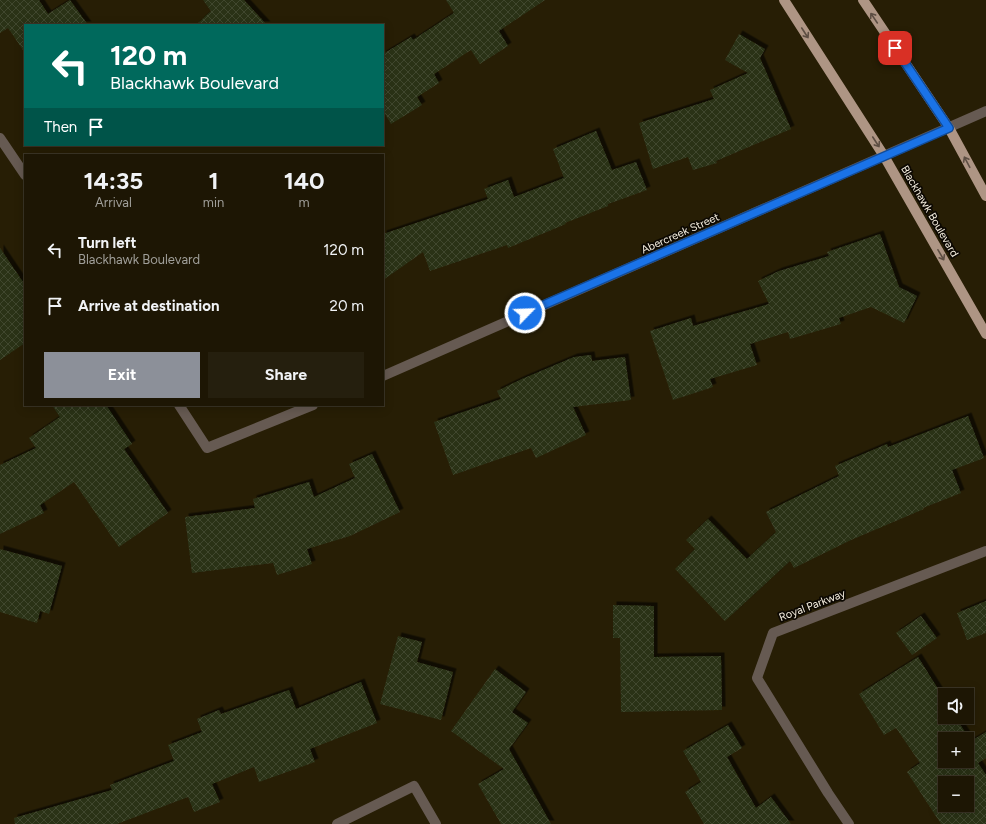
<!DOCTYPE html>
<meta charset="utf-8">
<style>
:root{--surface:#1d1604;--page:#251f0e;--text:#f1f3f6;--muted:#a09f9a;--line:#3b3526;--accent:#8c9099}
body{margin:0;font-family:Figtree,sans-serif;background:var(--page);color:var(--text);height:100vh;display:flex;flex-direction:column;font-size:15px;white-space:nowrap}
*{box-sizing:border-box;margin:0}
p{font-size:13px;color:var(--muted)}
.icon{flex:none;width:22px;height:22px;fill:none;stroke:currentColor;stroke-width:2;stroke-linecap:round;stroke-linejoin:round}
.map{position:relative;flex:1;overflow:hidden}
.panel{position:absolute;left:24px;top:154px;width:360px;height:252px;display:flex;flex-direction:column;background:var(--surface);border-radius:0px;box-shadow:0 2px 10px #0003,0 0 0 1px var(--line)}
.panel>*{flex:none}
.banner{position:absolute;left:24px;top:24px;width:360px;height:122px;border-radius:0px;box-shadow:0 2px 10px #0003,0 0 0 1px var(--line);background:#00695c;color:#fff;overflow:hidden}
.buttons{position:absolute;left:938px;top:688px;display:grid;gap:8px}
.buttons a{display:grid;place-items:center;width:36px;height:36px;border-radius:0px;background:var(--surface);box-shadow:0 2px 10px #0003,0 0 0 1px var(--line);font-size:20px}
.pin{position:absolute;display:grid;place-items:center;width:34px;height:34px;color:#fff;margin:-17px;border-radius:8px;box-shadow:0 2px 6px #0006}
.me{position:absolute;width:44px;margin:-22px;rotate:66deg;stroke-linejoin:round;filter:drop-shadow(0 0 3px #0008)}
.turn{display:flex;align-items:center;gap:14px;height:84px;padding:0 20px;font-size:18px}
.turn .icon{width:52px;height:52px;stroke-width:2.5}
.turn b{display:block;font-size:28px;line-height:34px}
.then{display:flex;align-items:center;height:38px;padding:0 20px;background:#0003;gap:8px;font-size:15px}
.eta{display:flex;justify-content:space-evenly;align-items:center;height:68px;text-align:center}
.eta b{font-size:24px;font-weight:700;line-height:28px}
.cta{display:flex;gap:8px;margin-top:auto;padding:8px 20px}
.cta a{flex:1;height:46px;border-radius:0px;background:var(--accent);color:#fff;font-size:16px;font-weight:700;line-height:46px;text-align:center}
.cta a+a{background:var(--page);color:var(--text)}
ul{padding:0;list-style:none}
li{display:flex;align-items:center;gap:12px;height:56px;padding:0 20px}
li div{flex:1}
li b{display:block;font-size:15px}
li em{font-style:normal}
.map>svg:first-child{display:block}
.building{fill:url(#building-cross-hatch);fill-rule:evenodd;filter:url(#shadow)}
.lines{fill:none;stroke-linecap:round;stroke-linejoin:round}
.minor{stroke:#665a52;stroke-width:10}
.major{stroke:#ae9584;stroke-width:10}
.oneway{stroke:#5d4e43}
.route-casing{stroke:#114b97;stroke-width:10}
.route{stroke:#1a73e8;stroke-width:7}
.labels{text-anchor:middle;stroke-width:3.5;stroke-linejoin:round;paint-order:stroke}
.street-label{font-size:11px;fill:#f6efe0;stroke:#0c0802}
</style>
<div class="map">
<svg width="986" height="824" viewBox="0 0 986 824">
<defs>
<pattern id="building-cross-hatch" width="8" height="8" patternUnits="userSpaceOnUse"><rect width="8" height="8" fill="#2c3318"/><path d="M0 0l8 8M0 8l8-8" fill="none" stroke="#41472e"/></pattern>
<filter id="shadow"><feDropShadow dx="3.5" dy="-3.5" stdDeviation="0" flood-color="#0009"/></filter>
</defs>
<rect width="100%" height="100%" fill="#271e05"/>
<g class="building">
<polygon points="0,0 39,0 48,14 70,0 88,25 25,25 25,53 8,28 0,33"/>
<polygon points="203,0 244,0 267,25 196,25 211,11"/>
<polygon points="446,0 545,0 499,31 508,46 480,64 471,50 434,74 439,83 417,97 422,105 391,124 383,111 383,54 411,37 413,40 454,13"/>
<polygon points="739,34 765,49 760,58 791,129 716,161 717,163 693,170 688,157 653,169 639,123 714,99 710,90 748,73 725,60"/>
<polygon points="596,131 612,170 636,162 647,190 608,204 608,206 565,223 566,224 508,248 507,245 430,271 423,252 383,280 383,234 488,199 484,189 508,180 514,197 564,178 553,149"/>
<polygon points="880,234 899,287 917,296 904,323 871,307 839,318 841,324 790,339 788,332 750,344 757,365 710,379 713,387 673,400 650,331 691,318 693,326 769,304 758,281 779,271 829,256 827,252"/>
<polygon points="0,248 25,285 25,343 0,360"/>
<polygon points="591,355 592,361 625,357 631,400 573,407 586,435 536,458 531,448 453,475 434,422 501,399 497,391 522,379 574,357"/>
<polygon points="52,405 106,405 132,444 124,449 168,513 119,547 74,482 40,505 44,513 0,534 0,465 36,448 29,438 60,417"/>
<polygon points="968,416 984,458 952,470 961,493 923,508 924,509 851,540 794,568 790,561 725,621 675,569 695,549 686,540 708,519 747,559 776,532 766,512 839,476 835,466 887,444 888,447"/>
<polygon points="372,454 400,512 350,536 307,549 312,564 277,575 273,563 192,573 185,517 255,508 253,499 309,482 314,497 355,478 349,464"/>
<polygon points="0,549 62,566 49,614 40,611 37,623 0,612"/>
<polygon points="986,601 986,633 967,640 957,613"/>
<polygon points="613,605 654,606 654,657 721,656 722,710 621,712 620,638 613,638"/>
<polygon points="921,616 937,638 912,655 896,633"/>
<polygon points="398,636 422,642 417,662 453,672 441,720 380,704"/>
<path d="M918,657L945,700V717H955L971,741L986,732V758L978,763L986,775V824H941L907,772L920,763L896,728L884,735L859,694ZM945,739H967V761H945ZM945,783H967V805H945Z"/>
<polygon points="495,669 526,692 512,712 528,723 509,749 551,824 501,824 478,784 504,769 451,731"/>
<polygon points="361,682 377,723 310,749 315,762 259,782 254,767 212,784 220,802 194,812 188,797 117,824 15,824 14,818 112,790 110,785 174,761 168,745 202,732 197,719 219,710 221,714 289,690 296,709"/>
<polygon points="728,725 742,748 727,757 756,808 771,797 791,824 704,824 685,792 701,782 683,751"/>
</g>
<g class="lines">
<g class="minor">
<polyline points="0,138 25,175"/>
<polyline points="383,376 986,111"/>
<polyline points="179,405 207,448 313,405"/>
<polyline points="337,824 414,786 436,824"/>
<polyline points="849,824 828,793 757,678 773,633 986,551"/>
</g>
<g class="major">
<polyline points="784,0 884,156 986,334"/>
<polyline points="863,0 949,128 986,196"/>
</g>
</g>
<defs><path id="oneway-shaft" d="M-6 0H5M1.5-3L5.5 0L1.5 3" fill="none" stroke-width="1.6" stroke-linecap="round" stroke-linejoin="round"/></defs>
<g class="oneway">
<use href="#oneway-shaft" transform="translate(874 18) rotate(-124)"/>
<use href="#oneway-shaft" transform="translate(805 33) rotate(57)"/>
<use href="#oneway-shaft" transform="translate(876 142) rotate(57)"/>
<use href="#oneway-shaft" transform="translate(967 162) rotate(-118)"/>
<use href="#oneway-shaft" transform="translate(941 255) rotate(60)"/>
</g>
<g class="lines">
<g class="route-casing">
<polyline id="route" points="525,313 949,128 895,48"/>
</g>
<use href="#route" class="route"/>
</g>
<g class="labels">
<g class="street-label">
<text transform="translate(930 211) rotate(60)" y="4">Blackhawk Boulevard</text>
<text transform="translate(680 233) rotate(-24)" y="4">Abercreek Street</text>
<text transform="translate(812 605) rotate(-21)" y="4">Royal Parkway</text>
</g>
</g>
</svg>
<div class="buttons">
<a><svg class="icon" aria-label="sound" viewBox="0 0 24 24"><path d="M4 9h4l5-4v14l-5-4H4zM17 9q2 3 0 6"/></svg></a>
<a>+</a>
<a>−</a>
</div>
<div class="pin" style="left:895px;top:48px;background:#d93025"><svg class="icon" aria-label="arrive" viewBox="0 0 24 24"><path d="M6 21V4h12l-3 4 3 4H6"/></svg></div>
<svg class="me" style="left:525px;top:313px" viewBox="-20 -20 40 40"><circle r="17" fill="#1a73e8" stroke="#fff" stroke-width="3"/><path d="M0-11L8 9 0 5-8 9z" fill="#fff"/></svg>
<div class="banner">
<div class="turn"><svg class="icon" aria-label="left" viewBox="0 0 24 24"><path d="M17 20v-9H6M10 6l-5 5 5 5"/></svg><div><b>120 m</b>Blackhawk Boulevard</div></div>
<div class="then">Then<svg class="icon" aria-label="arrive" viewBox="0 0 24 24"><path d="M6 21V4h12l-3 4 3 4H6"/></svg></div>
</div>
<section class="panel">
<div class="eta">
<div><b>14:35</b><p>Arrival</p></div>
<div><b>1</b><p>min</p></div>
<div><b>140</b><p>m</p></div>
</div>
<ul>
<li><svg class="icon" aria-label="left" viewBox="0 0 24 24"><path d="M17 20v-9H6M10 6l-5 5 5 5"/></svg><div><b>Turn left</b><p>Blackhawk Boulevard</p></div><em>120 m</em></li>
<li><svg class="icon" aria-label="arrive" viewBox="0 0 24 24"><path d="M6 21V4h12l-3 4 3 4H6"/></svg><div><b>Arrive at destination</b></div><em>20 m</em></li>
</ul>
<div class="cta"><a>Exit</a><a>Share</a></div>
</section>
</div>
